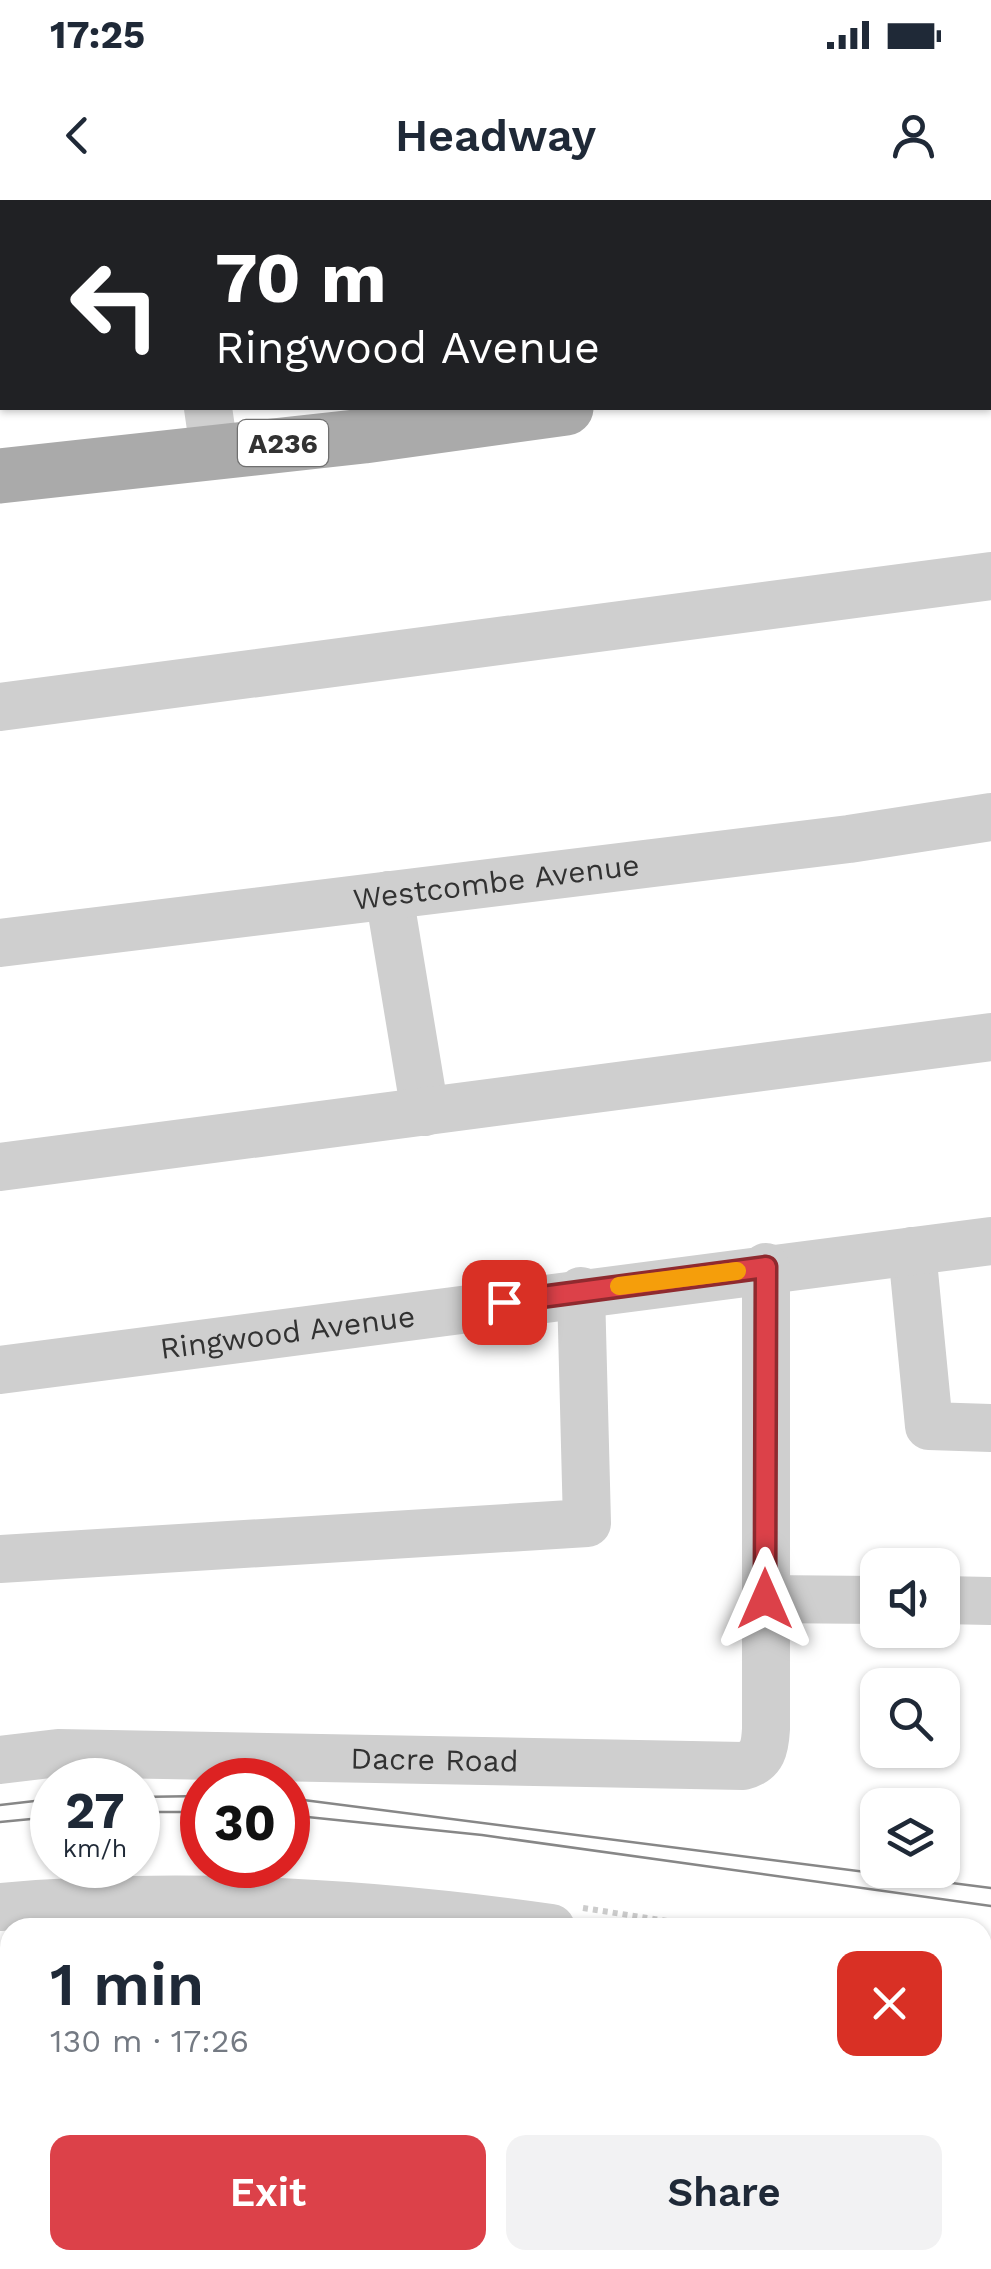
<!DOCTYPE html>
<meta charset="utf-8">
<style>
:root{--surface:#fff;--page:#f2f2f3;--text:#1f2937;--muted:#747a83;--accent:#dc4149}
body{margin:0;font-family:"Work Sans",sans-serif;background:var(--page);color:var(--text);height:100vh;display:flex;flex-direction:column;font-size:38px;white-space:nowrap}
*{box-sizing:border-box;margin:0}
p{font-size:32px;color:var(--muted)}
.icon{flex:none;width:55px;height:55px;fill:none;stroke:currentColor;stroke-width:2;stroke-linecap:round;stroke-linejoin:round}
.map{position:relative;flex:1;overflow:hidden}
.details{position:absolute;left:0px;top:1718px;width:992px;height:352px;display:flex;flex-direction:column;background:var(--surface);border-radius:30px 30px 0 0;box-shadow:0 2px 8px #0004}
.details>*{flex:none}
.top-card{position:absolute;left:0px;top:0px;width:992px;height:210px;box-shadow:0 2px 8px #0004;background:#202124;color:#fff;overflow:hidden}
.fabs{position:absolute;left:860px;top:1348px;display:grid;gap:20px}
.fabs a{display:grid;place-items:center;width:100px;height:100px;border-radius:20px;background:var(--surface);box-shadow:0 2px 8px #0004;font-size:50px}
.speed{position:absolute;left:30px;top:1558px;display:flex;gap:20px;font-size:50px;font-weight:700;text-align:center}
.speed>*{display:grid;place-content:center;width:130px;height:130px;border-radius:50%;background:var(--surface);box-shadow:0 2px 8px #0004;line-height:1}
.speed small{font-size:25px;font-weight:400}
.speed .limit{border:15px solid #d22;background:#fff;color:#111}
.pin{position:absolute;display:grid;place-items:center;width:85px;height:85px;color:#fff;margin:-42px;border-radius:20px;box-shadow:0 5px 15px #0006}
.me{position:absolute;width:110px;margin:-55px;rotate:0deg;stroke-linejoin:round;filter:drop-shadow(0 0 8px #0008)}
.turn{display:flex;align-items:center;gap:35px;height:210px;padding:0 50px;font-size:45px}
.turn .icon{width:130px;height:130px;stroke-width:2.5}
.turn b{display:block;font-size:70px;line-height:85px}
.round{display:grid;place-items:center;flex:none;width:105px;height:105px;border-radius:20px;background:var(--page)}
.headline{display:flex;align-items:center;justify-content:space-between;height:170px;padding:0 50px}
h1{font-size:60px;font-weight:600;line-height:75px}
.cta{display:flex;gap:20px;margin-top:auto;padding:20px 50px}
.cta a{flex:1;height:115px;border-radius:20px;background:var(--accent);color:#fff;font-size:40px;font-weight:600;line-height:115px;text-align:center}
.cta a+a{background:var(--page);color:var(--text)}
.status{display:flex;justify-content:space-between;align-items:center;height:70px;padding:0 50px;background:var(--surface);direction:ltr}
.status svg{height:28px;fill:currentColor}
header{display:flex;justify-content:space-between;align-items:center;height:130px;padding:0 50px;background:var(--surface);font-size:45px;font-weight:600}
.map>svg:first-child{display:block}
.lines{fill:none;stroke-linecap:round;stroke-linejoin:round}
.path{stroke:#ccc;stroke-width:6;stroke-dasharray:5 5;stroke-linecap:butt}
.minor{stroke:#cfcfcf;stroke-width:48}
.major{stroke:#aaa;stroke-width:55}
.tram{stroke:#878787;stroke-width:2.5}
.route-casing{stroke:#8f2a2f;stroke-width:25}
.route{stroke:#dc4149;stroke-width:18}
.slow{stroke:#f59e0b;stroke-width:18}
.labels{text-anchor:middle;stroke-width:10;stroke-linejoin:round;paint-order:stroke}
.shield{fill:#fff;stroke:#707070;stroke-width:2.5}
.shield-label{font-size:28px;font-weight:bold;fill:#323232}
.street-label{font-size:30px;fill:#323232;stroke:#fff}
</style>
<div class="status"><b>17:25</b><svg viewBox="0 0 49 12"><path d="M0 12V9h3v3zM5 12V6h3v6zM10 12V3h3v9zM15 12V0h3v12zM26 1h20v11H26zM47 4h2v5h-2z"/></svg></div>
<header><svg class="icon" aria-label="back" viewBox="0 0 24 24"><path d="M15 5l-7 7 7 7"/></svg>Headway<svg class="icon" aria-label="person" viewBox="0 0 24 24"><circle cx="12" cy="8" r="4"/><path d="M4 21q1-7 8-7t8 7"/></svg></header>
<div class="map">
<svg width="991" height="2069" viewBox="0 0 991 2069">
<rect width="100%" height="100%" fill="#fff"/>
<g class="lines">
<polyline class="path" points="583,1708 712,1728"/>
<g class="minor">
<polyline points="183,0 184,2"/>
<polyline points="208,208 214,249"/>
<polyline points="0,507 991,376"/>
<polyline points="389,695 425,912"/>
<path id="s1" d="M0,743L849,639L991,617"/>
<polyline points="0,967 991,837"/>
<polyline points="912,1051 929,1226 991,1228"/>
<path id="s2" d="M0,1170L991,1041"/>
<polyline points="0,1359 587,1323 581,1091"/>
<polyline points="765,1399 878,1400"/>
<polyline points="942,1400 991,1401"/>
<path id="s3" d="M0,1560L58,1553L743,1566C763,1561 765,1547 766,1529V1067"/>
<path d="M0,1707C183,1691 369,1702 551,1728"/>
<polyline points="982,1800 991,1802"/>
<polyline points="0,1894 10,1903"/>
<polyline points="982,1988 991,1989"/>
<polyline points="157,2060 168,2069"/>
</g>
<g class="major">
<polyline points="990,148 991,148"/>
<polyline points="0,276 364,236 566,208"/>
</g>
<g class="tram">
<polyline points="138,1597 202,1596"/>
<polyline points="288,1598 991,1688"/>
<polyline points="0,1605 52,1599"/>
<polyline points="138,1612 202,1612"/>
<polyline points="288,1615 482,1635 991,1706"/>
<polyline points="0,1622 52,1617"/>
</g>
</g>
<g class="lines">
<g class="route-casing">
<polyline id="route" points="504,1102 766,1067 765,1399"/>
</g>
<use href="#route" class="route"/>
<polyline class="slow" points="619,1086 737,1071"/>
</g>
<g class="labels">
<rect class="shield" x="238" y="220" width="90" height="46" rx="8"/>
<g class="shield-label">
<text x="283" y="253">A236</text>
</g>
<g class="street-label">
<text dy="10" stroke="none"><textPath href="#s1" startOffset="500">Westcombe Avenue</textPath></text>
<text dy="10" stroke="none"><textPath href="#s2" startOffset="290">Ringwood Avenue</textPath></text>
<text dy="10" stroke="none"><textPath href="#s3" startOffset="435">Dacre Road</textPath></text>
</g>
</g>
</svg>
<div class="fabs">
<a><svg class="icon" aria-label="sound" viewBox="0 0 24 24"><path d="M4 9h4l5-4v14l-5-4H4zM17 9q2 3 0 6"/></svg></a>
<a><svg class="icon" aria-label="search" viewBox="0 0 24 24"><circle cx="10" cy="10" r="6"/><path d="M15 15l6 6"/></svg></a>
<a><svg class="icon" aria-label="layers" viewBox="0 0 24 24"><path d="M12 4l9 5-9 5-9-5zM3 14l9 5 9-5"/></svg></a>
</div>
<div class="speed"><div>27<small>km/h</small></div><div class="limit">30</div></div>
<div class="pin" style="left:504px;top:1102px;background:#d93025"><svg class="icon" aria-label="arrive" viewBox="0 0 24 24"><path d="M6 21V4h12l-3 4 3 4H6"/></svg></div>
<svg class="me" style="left:765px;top:1399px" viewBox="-20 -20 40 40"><path d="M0-17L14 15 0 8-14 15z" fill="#dc4149" stroke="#fff" stroke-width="4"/></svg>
<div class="top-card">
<div class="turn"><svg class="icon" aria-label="left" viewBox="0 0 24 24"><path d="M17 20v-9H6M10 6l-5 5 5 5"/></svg><div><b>70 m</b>Ringwood Avenue</div></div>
</div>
<section class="details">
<div class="headline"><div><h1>1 min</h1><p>130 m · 17:26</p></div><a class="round" style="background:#d93025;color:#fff"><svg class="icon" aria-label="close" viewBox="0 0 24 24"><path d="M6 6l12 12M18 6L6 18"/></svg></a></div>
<div class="cta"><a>Exit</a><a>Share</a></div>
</section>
</div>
